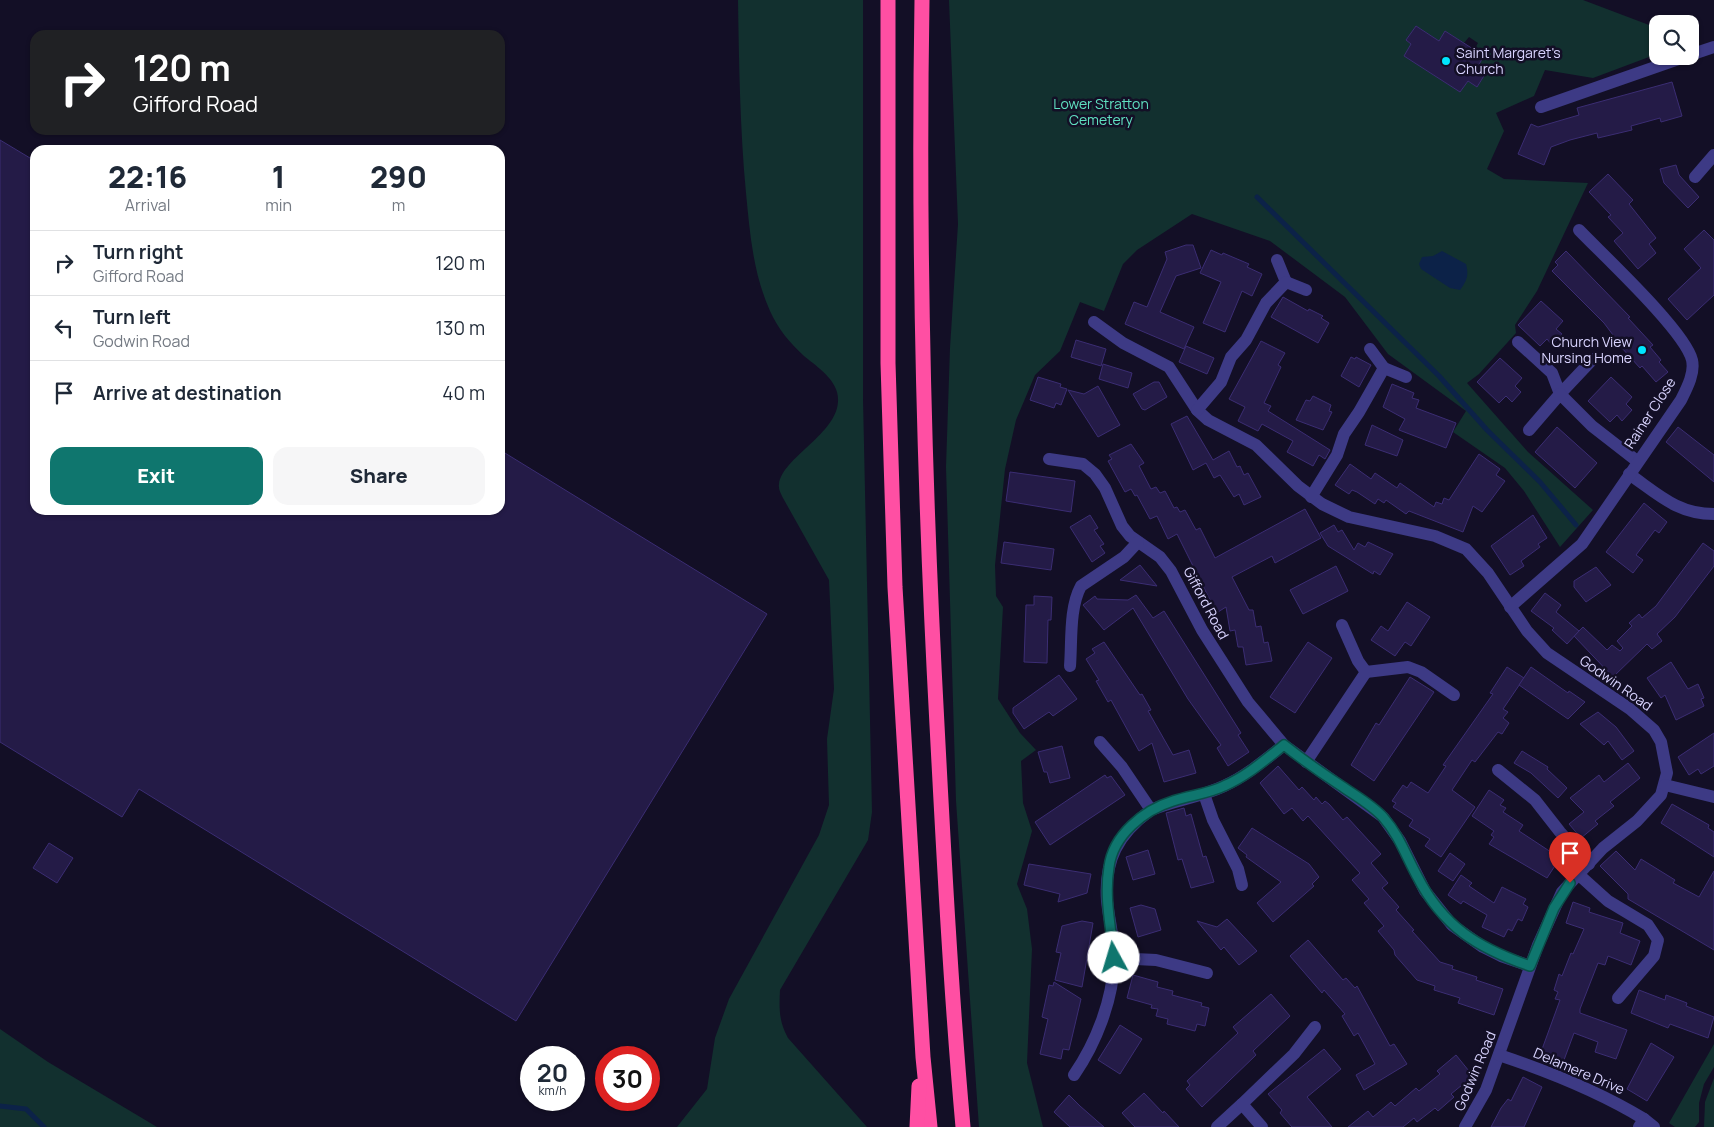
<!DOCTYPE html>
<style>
:root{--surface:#fff;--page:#f6f6f7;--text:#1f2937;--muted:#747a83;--line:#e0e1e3;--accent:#0f766e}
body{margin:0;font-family:Manrope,sans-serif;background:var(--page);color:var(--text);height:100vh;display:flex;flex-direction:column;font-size:19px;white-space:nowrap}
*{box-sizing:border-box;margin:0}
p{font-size:16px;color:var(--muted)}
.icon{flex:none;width:28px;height:28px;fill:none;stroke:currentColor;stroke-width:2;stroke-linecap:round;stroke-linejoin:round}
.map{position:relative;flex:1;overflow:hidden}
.details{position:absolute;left:30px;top:145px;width:475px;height:370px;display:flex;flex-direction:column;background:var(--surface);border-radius:15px;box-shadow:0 1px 4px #0004}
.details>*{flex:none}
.hud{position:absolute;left:30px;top:30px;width:475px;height:105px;border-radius:15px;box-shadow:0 1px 4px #0004;background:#202124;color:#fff;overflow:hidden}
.buttons{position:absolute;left:1649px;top:15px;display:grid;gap:10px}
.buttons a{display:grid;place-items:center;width:50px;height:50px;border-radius:10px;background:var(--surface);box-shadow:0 1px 4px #0004;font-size:25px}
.speed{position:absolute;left:520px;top:1046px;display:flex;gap:10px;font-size:25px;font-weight:700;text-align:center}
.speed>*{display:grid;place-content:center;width:65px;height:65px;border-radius:50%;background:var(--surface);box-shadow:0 1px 4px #0004;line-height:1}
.speed small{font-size:12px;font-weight:400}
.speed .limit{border:8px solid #d22;background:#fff;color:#111}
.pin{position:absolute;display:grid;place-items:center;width:42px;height:42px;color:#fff;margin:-51px -21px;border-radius:50% 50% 50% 0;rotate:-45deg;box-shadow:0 0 5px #0007}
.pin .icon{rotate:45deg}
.me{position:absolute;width:55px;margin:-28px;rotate:354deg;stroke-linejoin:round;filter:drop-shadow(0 0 4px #0008)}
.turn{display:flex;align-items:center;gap:18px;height:105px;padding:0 20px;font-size:22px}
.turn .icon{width:65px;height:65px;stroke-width:2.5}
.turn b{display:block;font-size:35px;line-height:42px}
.eta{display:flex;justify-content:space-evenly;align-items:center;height:85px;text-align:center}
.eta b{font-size:30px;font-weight:800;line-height:35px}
.primary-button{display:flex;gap:10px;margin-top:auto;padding:10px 20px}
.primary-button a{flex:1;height:58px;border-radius:15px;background:var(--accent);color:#fff;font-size:20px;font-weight:800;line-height:58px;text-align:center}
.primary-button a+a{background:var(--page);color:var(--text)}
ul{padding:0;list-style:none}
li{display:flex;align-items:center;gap:15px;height:65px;padding:0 20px;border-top:1px solid var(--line)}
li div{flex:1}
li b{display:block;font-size:19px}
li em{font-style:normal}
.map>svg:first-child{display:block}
.green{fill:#12302f;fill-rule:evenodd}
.water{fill:#0c2248}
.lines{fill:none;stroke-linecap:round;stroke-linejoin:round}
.stream{stroke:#0c2248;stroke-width:5}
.building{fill:#241b47;stroke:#3b2d73}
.minor{stroke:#3d3a85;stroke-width:12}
.highway{stroke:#ff4fa3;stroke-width:15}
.route-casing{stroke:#0a4d48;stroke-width:12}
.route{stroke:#0f766e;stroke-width:9}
.poi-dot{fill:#00e5ff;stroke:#130f26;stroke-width:2}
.labels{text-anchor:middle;stroke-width:5;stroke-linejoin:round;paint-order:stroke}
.poi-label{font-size:14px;fill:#d9d4ff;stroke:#130f26;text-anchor:start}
.park-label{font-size:14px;fill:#5fe0c0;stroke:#130f26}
.street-label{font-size:14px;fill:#d9d4ff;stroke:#130f26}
</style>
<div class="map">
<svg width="1714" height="1127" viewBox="0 0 1714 1127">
<rect width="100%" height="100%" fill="#130f26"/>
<g class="green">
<path d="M738,0H863V399L872,812L868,840L780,990C779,1009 779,1022 788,1038L867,1127H677L707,1089L715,1038L729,999L819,835L829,805L827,739L834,689L829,580L783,498C781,494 778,489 779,484C783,455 847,430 837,392C833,377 815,365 804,356C790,343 778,329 770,311C753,273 750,234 746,193C740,129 739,64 738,0Z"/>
<path d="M949,0H1583L1657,28V54L1593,78L1545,70L1534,96L1496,113L1504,131L1487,169L1504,179L1588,183L1537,291L1515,325L1516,333L1479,374L1467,383L1528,452L1593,510L1560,547L1524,491L1505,468L1453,432L1466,411L1388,354L1345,297L1270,241L1192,214L1137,250L1123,264L1104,311L1080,302L1060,351L1035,375L1016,420L1005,469L995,565L996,596L1003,607L998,699L1020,733L1036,750L1021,761L1023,803L1032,831L1017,884L1027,909L1032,949L1027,1063L1043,1127H979L956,801L946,467L950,348L958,224ZM1416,26L1439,41L1445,31L1464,43L1469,37L1478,43L1474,50L1478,66L1487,72L1477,87L1468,81L1460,92L1404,56L1411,44L1406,40Z"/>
<polygon points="0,1029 48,1062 157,1127 0,1127"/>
<polygon points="1714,1044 1714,1067 1704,1084 1699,1103 1699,1122 1695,1127 1675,1127 1669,1123"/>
<polygon points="1714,1078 1714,1127 1704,1127 1705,1102"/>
</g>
<path class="water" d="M1442,251L1466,264C1469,275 1467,281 1460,290L1450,288L1421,269L1419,264L1422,257L1433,256Z"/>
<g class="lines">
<g class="stream">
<polyline points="1257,197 1439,376 1487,430 1540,482 1576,525"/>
<polyline points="0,1106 26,1109 44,1127"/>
</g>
</g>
<g class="building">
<polygon points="1416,26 1439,41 1445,31 1484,56 1478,66 1487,71 1477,87 1468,81 1460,92 1404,56 1411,44 1406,40"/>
<polygon points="1672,82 1682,116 1661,122 1660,118 1631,126 1632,130 1598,138 1597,133 1570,140 1551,147 1544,165 1518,154 1531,124 1538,127 1579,115 1577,108"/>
<polygon points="0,140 35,161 35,510 500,510 500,450 767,614 516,1021 139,789 122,817 0,742"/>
<polygon points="1676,165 1679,175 1699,197 1688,208 1664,183 1660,169"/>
<polygon points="1608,174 1633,200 1629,204 1656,238 1649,244 1656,253 1638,269 1614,241 1623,233 1608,217 1611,215 1589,192"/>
<polygon points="1704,230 1714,240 1714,295 1687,320 1668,299 1701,268 1684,249"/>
<polygon points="1186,245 1193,245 1201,268 1176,276 1160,312 1194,327 1184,349 1125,324 1134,302 1147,307 1167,259 1165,252"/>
<polygon points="1211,250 1222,255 1223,253 1249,264 1247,267 1262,274 1252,296 1242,291 1225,332 1203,323 1221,282 1200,273"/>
<polygon points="1566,251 1630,317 1628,318 1653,345 1650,347 1661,360 1659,362 1668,372 1656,382 1642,366 1640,368 1612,337 1613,335 1604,323 1552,271 1558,265 1555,262"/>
<polygon points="1283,297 1308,311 1309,309 1323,316 1321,318 1329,323 1318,343 1271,317"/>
<polygon points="1541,301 1563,321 1556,329 1562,334 1552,345 1547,339 1540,346 1518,325"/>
<polygon points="1076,340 1106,349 1101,366 1071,357"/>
<polygon points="1261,341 1285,353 1278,365 1281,367 1264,403 1271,406 1268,411 1330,450 1325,459 1319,455 1313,466 1287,452 1293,441 1262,424 1258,431 1238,421 1245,407 1229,399"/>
<polygon points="1186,346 1214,358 1207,374 1179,362"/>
<polygon points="1351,357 1355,359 1356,357 1371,365 1359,387 1341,376"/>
<polygon points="1500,358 1522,378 1515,386 1521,392 1512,402 1506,396 1499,403 1477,382"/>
<polygon points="1103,364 1132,373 1128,388 1099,379"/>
<polygon points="1038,377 1061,384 1060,387 1067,389 1061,405 1056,403 1054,408 1030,400"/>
<polygon points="1611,377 1632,397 1626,404 1632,410 1622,421 1617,415 1610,422 1588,401"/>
<polygon points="1154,382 1159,382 1167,397 1145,410 1142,409 1133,394"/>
<polygon points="1392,384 1414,393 1412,398 1419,400 1416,408 1456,423 1446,448 1399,430 1405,419 1383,407"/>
<polygon points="1098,386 1120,425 1098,437 1068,390 1084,394"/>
<polygon points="1313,396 1331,405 1329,411 1332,412 1323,430 1296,420 1306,400 1310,401"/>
<polygon points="1187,416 1213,460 1229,451 1237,467 1240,466 1244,475 1248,473 1261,497 1244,505 1239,494 1234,497 1220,475 1214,478 1206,463 1193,470 1171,424"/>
<polygon points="1372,425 1403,440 1397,456 1365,445"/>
<polygon points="1557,427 1597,463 1575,488 1535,452"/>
<polygon points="1678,427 1714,455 1714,482 1666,442"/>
<polygon points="1131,444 1144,463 1139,466 1151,489 1156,487 1160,493 1165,491 1174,508 1177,507 1180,512 1185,510 1196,530 1200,528 1215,558 1305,509 1321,538 1275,563 1272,556 1232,577 1249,610 1253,610 1256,627 1261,626 1264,643 1268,642 1272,661 1246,665 1243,647 1238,647 1235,630 1230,631 1226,607 1218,612 1212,604 1177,534 1168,539 1157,516 1150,519 1137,495 1135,496 1131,489 1125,492 1108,461 1112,459 1109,455"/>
<polygon points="1479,454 1500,469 1496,475 1505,481 1482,512 1473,506 1463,532 1409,511 1406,514 1386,500 1384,503 1378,499 1375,504 1357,492 1352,490 1349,494 1335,485 1350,464 1371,479 1375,473 1397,488 1400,483 1434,507 1436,502 1442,504 1444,498 1449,500"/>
<polygon points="1010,472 1075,481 1071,512 1006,501"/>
<polygon points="1644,503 1667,522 1659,533 1655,530 1636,555 1643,560 1633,573 1606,552"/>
<polygon points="1090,515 1098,528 1094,530 1104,544 1100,546 1105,553 1092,562 1070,527"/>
<polygon points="1533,515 1547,538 1538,544 1540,547 1521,561 1524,566 1510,575 1491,546"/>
<polygon points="1334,525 1338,532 1342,530 1354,550 1358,543 1365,547 1368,542 1393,554 1380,575 1374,571 1373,574 1328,546 1320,533"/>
<polygon points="1004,542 1054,549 1051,570 1001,563"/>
<polygon points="1703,543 1714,551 1714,566 1675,617 1657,634 1662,641 1652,649 1647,644 1613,677 1574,636 1583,627 1607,650 1612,645 1620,651 1623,648 1617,641 1632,626 1629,623 1639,614 1642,618 1656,606"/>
<polygon points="1140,565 1157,586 1120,580"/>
<polygon points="1336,566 1348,591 1303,614 1290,590"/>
<polygon points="1596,567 1611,585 1586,602 1574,587 1574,581"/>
<polygon points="1545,593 1561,605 1556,612 1579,631 1567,644 1552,630 1554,628 1531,611"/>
<polygon points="1136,595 1153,618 1164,611 1241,733 1238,735 1249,752 1228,766 1217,748 1221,745 1188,699 1133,608 1104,630 1083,605 1095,596 1097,599 1128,600"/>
<polygon points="1034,596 1052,597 1051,620 1048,620 1047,663 1024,662 1026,605 1034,605"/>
<polygon points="1407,602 1430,617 1411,646 1405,642 1395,656 1371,640 1381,626 1388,631"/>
<polygon points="1104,642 1140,695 1142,694 1151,710 1148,711 1173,755 1189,750 1196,773 1164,782 1152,743 1139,751 1111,700 1108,702 1096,681 1099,680 1086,659 1095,653 1092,649"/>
<polygon points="1308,642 1332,658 1295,713 1270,697"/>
<polygon points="1671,662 1688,689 1698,684 1704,698 1701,699 1704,706 1676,720 1665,695 1661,698 1647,678"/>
<polygon points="1507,667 1524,678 1503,709 1508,712 1503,718 1509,723 1502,734 1498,732 1475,762 1472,760 1452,790 1475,807 1441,857 1425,846 1430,839 1409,826 1413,820 1393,807 1396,803 1392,801 1403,785 1407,788 1411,782 1428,793 1446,766 1443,765 1493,694 1490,693"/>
<polygon points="1531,667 1568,693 1569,691 1585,702 1568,719 1519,685"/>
<polygon points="1059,675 1077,699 1053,716 1049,712 1024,729 1013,713 1013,708"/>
<polygon points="1410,677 1434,692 1374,781 1351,765 1376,723 1379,725"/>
<polygon points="1598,712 1616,727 1634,751 1622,760 1608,741 1604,745 1580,724"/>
<polygon points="1714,733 1714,766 1701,774 1698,769 1689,775 1678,757"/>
<polygon points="1062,746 1070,778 1050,783 1047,772 1044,772 1038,752"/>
<polygon points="1522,751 1548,767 1547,769 1567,788 1558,798 1531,773 1514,763"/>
<polygon points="1628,763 1640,778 1610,802 1614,806 1595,821 1598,824 1581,838 1569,824 1584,812 1570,798 1599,775 1604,782"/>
<polygon points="1278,766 1299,790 1302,787 1314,800 1316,797 1322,804 1325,801 1329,804 1343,820 1347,817 1381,854 1371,863 1388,883 1382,888 1399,907 1396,910 1414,930 1412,931 1440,962 1453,966 1452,969 1477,977 1476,980 1503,989 1494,1015 1458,1003 1460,998 1434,990 1435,986 1417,980 1395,955 1394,950 1378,931 1384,926 1364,903 1369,899 1352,880 1360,873 1308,816 1303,821 1292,808 1284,814 1260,783"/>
<polygon points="1105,775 1107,778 1111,776 1125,795 1050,845 1035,822"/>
<polygon points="1489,790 1504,800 1500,805 1506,808 1503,812 1523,825 1519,831 1560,858 1547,878 1489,844 1494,837 1491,835 1494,831 1472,816"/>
<polygon points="1672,804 1709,825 1708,828 1714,832 1714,857 1661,823"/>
<polygon points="1184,808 1186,816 1191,814 1203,857 1206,856 1214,882 1191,888 1182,859 1178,860 1166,813"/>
<polygon points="1252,828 1309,864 1319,877 1312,884 1314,886 1273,922 1257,903 1281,882 1246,857 1247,855 1238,848"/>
<polygon points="49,843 73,858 57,883 33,868"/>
<polygon points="1148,850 1155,874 1133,880 1126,857"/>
<polygon points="1616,851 1635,870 1641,859 1675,880 1673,883 1699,897 1714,871 1714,950 1628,899 1628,894 1600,866"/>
<polygon points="1450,853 1465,864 1453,881 1438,871"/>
<polygon points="1029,864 1091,874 1087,893 1058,902 1060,894 1024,885"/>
<polygon points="1461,875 1472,883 1469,886 1494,903 1502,887 1526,899 1523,904 1528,907 1522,921 1518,919 1512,931 1508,929 1504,937 1482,927 1487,915 1463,901 1461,904 1448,895"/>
<polygon points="1573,902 1590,908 1589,912 1623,923 1620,933 1640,941 1631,965 1608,956 1605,965 1598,963 1580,1009 1580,1013 1627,1030 1616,1059 1595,1052 1598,1042 1574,1033 1564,1060 1541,1052 1560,1000 1555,999 1558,992 1554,990 1559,974 1562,976 1571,953 1573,954 1584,929 1566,923"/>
<polygon points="1141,905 1155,909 1161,930 1138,937 1130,908"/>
<polygon points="1227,919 1257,951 1239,965 1224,947 1221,950 1197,921 1217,927"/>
<polygon points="1082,921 1093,923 1082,987 1055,980 1061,953 1056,952 1062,926"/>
<polygon points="1308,940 1343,980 1346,978 1355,988 1357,986 1390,1046 1394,1044 1407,1064 1364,1090 1356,1075 1375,1064 1358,1033 1354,1036 1342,1016 1345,1014 1324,990 1322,993 1290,956"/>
<polygon points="1133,975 1158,982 1157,987 1173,991 1172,995 1202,1003 1201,1006 1209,1008 1205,1026 1197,1024 1195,1031 1167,1024 1168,1019 1156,1016 1158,1009 1151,1008 1152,1005 1127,998"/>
<polygon points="1054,982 1081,999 1069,1050 1063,1049 1061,1059 1040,1054 1048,1019 1042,1017 1049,985 1053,986"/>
<polygon points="1639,990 1665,1000 1666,995 1687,1003 1686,1006 1714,1017 1708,1038 1670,1024 1668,1028 1631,1013"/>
<polygon points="1271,994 1290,1016 1253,1051 1256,1055 1202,1107 1186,1089 1190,1085 1187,1081 1238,1033 1233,1027"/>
<polygon points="1120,1025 1142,1039 1120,1074 1098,1060"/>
<polygon points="1651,1043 1674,1057 1647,1101 1627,1089"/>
<polygon points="1324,1049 1341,1069 1307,1097 1332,1127 1292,1127 1280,1113 1282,1110 1268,1094"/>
<polygon points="1456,1055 1473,1076 1451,1094 1454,1097 1438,1111 1435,1108 1417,1122 1414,1118 1403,1127 1348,1127 1368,1111 1373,1117 1391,1102 1395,1106 1416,1088 1419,1091 1440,1074 1437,1071"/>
<polygon points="1523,1077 1542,1087 1524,1127 1491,1127 1501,1108 1508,1099 1511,1101"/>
<polygon points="1144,1093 1163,1113 1164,1111 1179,1127 1135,1127 1122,1113"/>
<polygon points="1069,1095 1080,1106 1104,1127 1070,1127 1054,1112"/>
</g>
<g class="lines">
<g class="minor">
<polyline points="1690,55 1714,47"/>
<polyline points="1541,107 1687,56"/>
<polyline points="1695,177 1714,155"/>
<polyline points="1277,260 1286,282"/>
<polyline points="1094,322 1123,343 1169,367 1197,410 1208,420 1256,445 1298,486 1322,504 1349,517 1435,536 1466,549 1488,573 1527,631 1547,653 1630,709 1654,730 1661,742 1667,773 1661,795 1637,821 1603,848 1562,892 1538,945 1486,1090 1465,1127"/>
<polyline points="1518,342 1552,373 1560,394 1593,359"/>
<polyline points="1384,368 1406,377"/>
<polyline points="1197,410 1221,382 1231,357 1246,340 1266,303 1286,282 1306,290"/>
<polyline points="1529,430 1560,394 1592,426 1637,461"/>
<polyline points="1049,459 1083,464 1095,474 1105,488 1122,526 1130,536 1160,557 1171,571 1202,630 1248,702 1284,745 1383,817 1400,841 1425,891 1452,925 1483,947 1501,956 1530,966"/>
<path d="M1629,474C1658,494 1677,514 1714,514"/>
<polyline points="1311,497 1337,455 1344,434 1359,412 1384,368 1370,349"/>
<path d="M1510,607L1582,544L1681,400C1687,388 1695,373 1692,360C1685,331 1603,255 1579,230"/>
<path d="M1070,666C1072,641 1069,608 1081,586L1124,557L1138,542"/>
<polyline points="1366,672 1408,667 1421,672 1454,695"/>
<path d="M1100,742L1122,767L1151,810C1175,800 1201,797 1224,786C1246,776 1265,760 1284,745"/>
<polyline points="1306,762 1366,672 1358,661 1342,625"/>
<polyline points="1498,770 1535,800 1560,832 1589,864"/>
<polyline points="1665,785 1714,797"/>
<polyline points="1204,794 1213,820 1238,869 1242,885"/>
<polyline points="1578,874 1608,901 1648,925 1658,940 1654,956 1618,998"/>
<polyline points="1114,958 1156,960 1207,973"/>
<path d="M1499,1055C1550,1072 1598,1091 1644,1119L1639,1127"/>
<path d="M1074,1075C1096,1043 1113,1000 1114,961C1115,941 1109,921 1107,901C1104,860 1118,834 1151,810"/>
<polyline points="1644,1119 1654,1127"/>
<polyline points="1217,1127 1242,1104"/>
<polyline points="1262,1127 1242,1104 1294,1054 1315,1027"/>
</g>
<g class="highway">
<polyline points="888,0 888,363 895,587 923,1057 930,1127"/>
<path d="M922,0C918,242 924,484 937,725C944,859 951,993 963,1127"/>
<polyline points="917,1127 919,1086"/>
</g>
</g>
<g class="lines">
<g class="route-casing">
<path id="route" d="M1114,958C1111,928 1104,897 1109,867C1113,835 1144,810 1173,801C1190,795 1208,794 1224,786C1247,776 1265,760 1284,745C1303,760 1323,774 1343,787C1356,796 1372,805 1383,817C1399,835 1406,856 1417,876C1443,927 1478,948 1530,966L1554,908L1570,883"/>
</g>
<use href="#route" class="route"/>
</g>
<g class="poi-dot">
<circle cx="1446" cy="61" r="5"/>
<circle cx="1642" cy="350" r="5"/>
</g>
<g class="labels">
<g class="poi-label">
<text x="1456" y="58">Saint Margaret's<tspan x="1456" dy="16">Church</tspan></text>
<text x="1632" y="347" text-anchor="end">Church View<tspan x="1632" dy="16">Nursing Home</tspan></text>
</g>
<g class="park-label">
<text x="1101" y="109">Lower Stratton<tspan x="1101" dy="16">Cemetery</tspan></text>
</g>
<g class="street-label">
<text transform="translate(1650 413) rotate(-57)" y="5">Rainer Close</text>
<text transform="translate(1206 603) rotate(62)" y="5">Gifford Road</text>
<text transform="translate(1616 683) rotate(35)" y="5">Godwin Road</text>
<text transform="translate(1475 1071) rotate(-67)" y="5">Godwin Road</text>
<text transform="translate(1579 1071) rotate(23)" y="5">Delamere Drive</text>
</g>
</g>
</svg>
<div class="buttons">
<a><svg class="icon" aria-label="search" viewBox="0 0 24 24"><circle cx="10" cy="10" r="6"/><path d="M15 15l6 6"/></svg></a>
</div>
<div class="speed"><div>20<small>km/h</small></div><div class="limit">30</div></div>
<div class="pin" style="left:1570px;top:883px;background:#d93025"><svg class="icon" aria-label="arrive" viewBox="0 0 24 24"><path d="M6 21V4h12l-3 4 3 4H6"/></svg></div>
<svg class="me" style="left:1114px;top:958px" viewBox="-20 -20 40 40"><circle r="19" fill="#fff"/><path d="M0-13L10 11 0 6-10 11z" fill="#0f766e"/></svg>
<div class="hud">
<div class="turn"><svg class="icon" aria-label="right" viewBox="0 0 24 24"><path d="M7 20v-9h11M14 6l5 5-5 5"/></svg><div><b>120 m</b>Gifford Road</div></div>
</div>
<section class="details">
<div class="eta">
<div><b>22:16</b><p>Arrival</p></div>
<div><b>1</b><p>min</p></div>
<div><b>290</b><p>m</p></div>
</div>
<ul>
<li><svg class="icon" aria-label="right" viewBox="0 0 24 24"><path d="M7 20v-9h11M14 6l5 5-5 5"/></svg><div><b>Turn right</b><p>Gifford Road</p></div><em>120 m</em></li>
<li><svg class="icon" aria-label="left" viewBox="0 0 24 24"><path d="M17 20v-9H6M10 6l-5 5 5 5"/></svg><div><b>Turn left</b><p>Godwin Road</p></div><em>130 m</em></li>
<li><svg class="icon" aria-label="arrive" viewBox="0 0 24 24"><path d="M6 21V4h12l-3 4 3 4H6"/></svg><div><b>Arrive at destination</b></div><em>40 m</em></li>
</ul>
<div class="primary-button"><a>Exit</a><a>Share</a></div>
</section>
</div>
